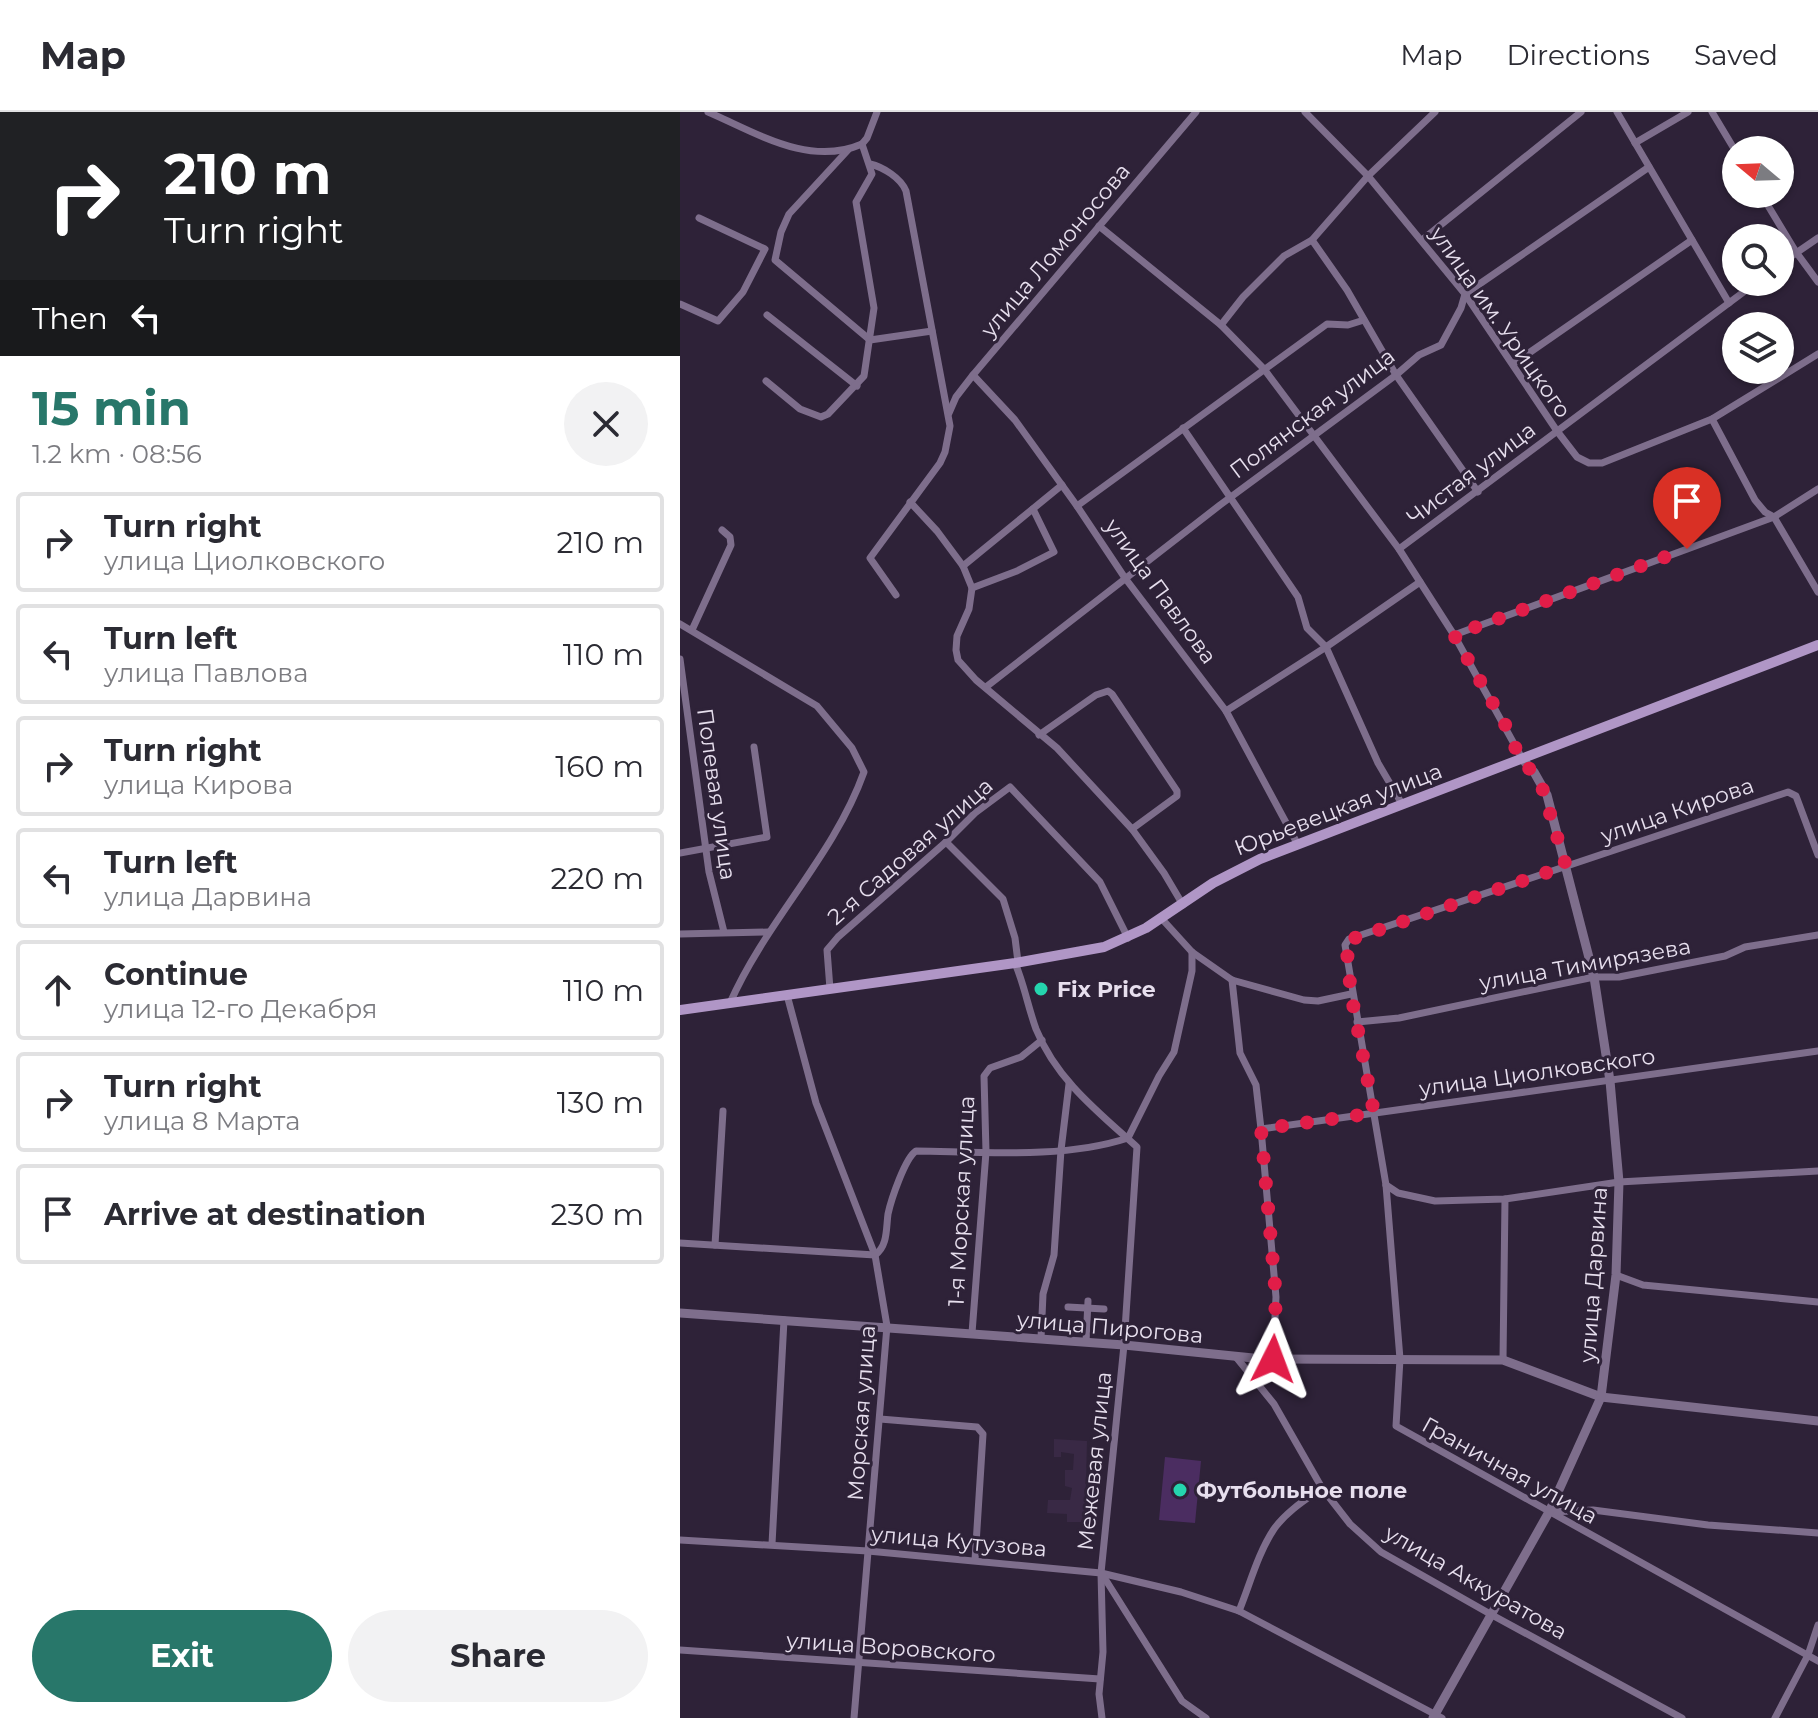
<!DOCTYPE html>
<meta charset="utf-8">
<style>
:root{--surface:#fff;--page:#f2f2f3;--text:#2b2b33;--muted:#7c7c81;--line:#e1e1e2;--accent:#28776a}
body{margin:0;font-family:Montserrat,sans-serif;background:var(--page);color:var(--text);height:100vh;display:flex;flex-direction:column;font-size:30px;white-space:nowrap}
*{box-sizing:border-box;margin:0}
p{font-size:26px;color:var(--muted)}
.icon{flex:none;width:44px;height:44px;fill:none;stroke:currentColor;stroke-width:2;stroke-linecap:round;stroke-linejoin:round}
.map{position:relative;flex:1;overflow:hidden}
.drawer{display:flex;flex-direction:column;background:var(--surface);width:680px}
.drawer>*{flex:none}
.guide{background:#202124;color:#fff;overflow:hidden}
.needle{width:52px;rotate:289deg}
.fabs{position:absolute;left:1042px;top:24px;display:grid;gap:16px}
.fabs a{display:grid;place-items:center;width:72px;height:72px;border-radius:50%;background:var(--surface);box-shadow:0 2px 6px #0004;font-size:40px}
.pin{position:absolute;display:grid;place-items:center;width:68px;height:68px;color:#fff;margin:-82px -34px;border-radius:50% 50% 50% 0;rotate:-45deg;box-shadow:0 0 8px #0007}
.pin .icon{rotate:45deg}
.me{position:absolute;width:88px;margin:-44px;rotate:3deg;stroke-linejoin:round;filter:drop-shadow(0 0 6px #0008)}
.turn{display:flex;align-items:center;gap:28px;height:168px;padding:0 32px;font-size:36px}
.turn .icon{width:104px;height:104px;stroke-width:2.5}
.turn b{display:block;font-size:56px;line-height:68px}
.then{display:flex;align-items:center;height:76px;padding:0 32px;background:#0003;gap:16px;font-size:30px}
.round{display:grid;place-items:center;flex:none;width:84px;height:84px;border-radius:42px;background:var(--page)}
.headline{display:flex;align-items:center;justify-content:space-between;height:136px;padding:0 32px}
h1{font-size:48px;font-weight:700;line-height:60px;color:var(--accent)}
.action{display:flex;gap:16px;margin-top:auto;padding:16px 32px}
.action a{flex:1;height:92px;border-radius:48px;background:var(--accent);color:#fff;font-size:32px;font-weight:700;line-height:92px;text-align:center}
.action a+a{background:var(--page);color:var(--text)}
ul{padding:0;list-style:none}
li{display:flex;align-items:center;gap:24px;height:100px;margin:0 16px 12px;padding:0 16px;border:4px solid var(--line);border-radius:8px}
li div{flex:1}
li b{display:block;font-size:30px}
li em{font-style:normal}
header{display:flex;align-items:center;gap:48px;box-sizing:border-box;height:112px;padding:0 40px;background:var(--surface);border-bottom:2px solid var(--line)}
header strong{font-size:38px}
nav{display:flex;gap:44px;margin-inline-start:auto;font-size:28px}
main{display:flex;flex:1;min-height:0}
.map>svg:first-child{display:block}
.built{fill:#392945}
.green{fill:#4b2d61}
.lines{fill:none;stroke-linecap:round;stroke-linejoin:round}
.minor{stroke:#7e6e8c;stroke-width:7}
.tertiary{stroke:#7e6e8c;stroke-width:9}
.secondary{stroke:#b096c6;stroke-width:10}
.route{stroke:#e11d48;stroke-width:14;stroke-dasharray:0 25.2}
.poi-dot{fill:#25d5ae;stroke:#2e2238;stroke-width:3}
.labels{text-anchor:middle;stroke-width:6;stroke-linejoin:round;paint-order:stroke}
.street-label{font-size:22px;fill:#e7dfee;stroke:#2e2238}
.poi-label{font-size:22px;font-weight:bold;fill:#e7dfee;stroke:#2e2238;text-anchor:start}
</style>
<header>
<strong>Map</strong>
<nav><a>Map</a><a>Directions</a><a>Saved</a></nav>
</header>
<main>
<section class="drawer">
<div class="guide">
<div class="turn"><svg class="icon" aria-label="right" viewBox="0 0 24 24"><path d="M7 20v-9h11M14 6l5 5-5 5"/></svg><div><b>210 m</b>Turn right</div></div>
<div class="then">Then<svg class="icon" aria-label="left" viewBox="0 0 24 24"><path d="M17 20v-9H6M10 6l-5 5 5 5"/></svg></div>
</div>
<div class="headline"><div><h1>15 min</h1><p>1.2 km · 08:56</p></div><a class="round"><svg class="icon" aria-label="close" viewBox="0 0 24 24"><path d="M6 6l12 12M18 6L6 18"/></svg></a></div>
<ul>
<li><svg class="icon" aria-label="right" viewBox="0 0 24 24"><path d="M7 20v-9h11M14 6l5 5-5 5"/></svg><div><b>Turn right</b><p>улица Циолковского</p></div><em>210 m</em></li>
<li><svg class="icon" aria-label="left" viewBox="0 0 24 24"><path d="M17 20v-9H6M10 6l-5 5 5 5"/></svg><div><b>Turn left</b><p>улица Павлова</p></div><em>110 m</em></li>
<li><svg class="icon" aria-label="right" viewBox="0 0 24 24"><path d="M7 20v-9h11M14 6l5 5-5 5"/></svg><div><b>Turn right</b><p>улица Кирова</p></div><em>160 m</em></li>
<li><svg class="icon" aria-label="left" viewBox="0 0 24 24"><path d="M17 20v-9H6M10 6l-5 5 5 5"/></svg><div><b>Turn left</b><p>улица Дарвина</p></div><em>220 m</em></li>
<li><svg class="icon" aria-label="ahead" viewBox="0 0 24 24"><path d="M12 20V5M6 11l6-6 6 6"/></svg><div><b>Continue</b><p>улица 12-го Декабря</p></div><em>110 m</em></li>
<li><svg class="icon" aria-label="right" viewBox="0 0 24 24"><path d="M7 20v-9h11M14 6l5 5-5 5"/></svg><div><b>Turn right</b><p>улица 8 Марта</p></div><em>130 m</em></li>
<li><svg class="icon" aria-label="arrive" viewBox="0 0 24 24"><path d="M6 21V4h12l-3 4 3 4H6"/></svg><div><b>Arrive at destination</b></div><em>230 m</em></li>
</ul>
<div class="action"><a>Exit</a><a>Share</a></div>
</section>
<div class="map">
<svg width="1138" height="1606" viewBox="0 0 1138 1606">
<rect width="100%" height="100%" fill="#2e2238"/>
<polygon class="built" points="374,1327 407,1329 405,1410 387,1410 387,1402 367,1401 368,1388 390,1388 392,1376 385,1374 385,1358 393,1358 394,1342 381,1340 381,1345 374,1345"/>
<polygon class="green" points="485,1345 521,1349 515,1411 479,1408"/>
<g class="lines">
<g class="minor">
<path d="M28,0C77,21 129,55 182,32"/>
<polyline points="625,0 688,64 785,182 877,319 897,345 909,351 922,351 1032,307 1138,242"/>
<polyline points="937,0 1049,191"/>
<polyline points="1032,0 1056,40"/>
<polyline points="955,31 1008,0"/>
<polyline points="182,32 187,26 197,0"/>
<polyline points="168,38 109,102 101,120 95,148 190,228 252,219"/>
<path d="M190,52C203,55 221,66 226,79L270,314L265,340L260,351L190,446L216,483"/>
<polyline points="1081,82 1116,140 1138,170"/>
<polyline points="419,114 541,213 584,257 719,437 774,523 843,648"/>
<polyline points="632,128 667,178 716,263 798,380"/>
<polyline points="742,128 901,0"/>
<polyline points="1100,152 1138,126"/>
<polyline points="0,192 38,209 63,180 85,137 19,106"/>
<polyline points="87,203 177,274"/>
<polyline points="541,213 563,185 604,144 632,128 688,64 755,0"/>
<polyline points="833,252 1012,128"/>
<polyline points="293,263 335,308 397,394 445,466 546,599 617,731"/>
<polyline points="86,269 120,297 141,305 148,302 184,264 194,196 176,90 192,62 182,32"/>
<polyline points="269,301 276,285 293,263 516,0"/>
<polyline points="1032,307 1075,388 1085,400 1094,405 1138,480"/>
<polyline points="503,316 618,485 627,516 646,535 698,651 722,692"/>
<polyline points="230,390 257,419 283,454 292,476 289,497 277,524 276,538 278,548 296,568 377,636 452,717 484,761 503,793"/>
<polyline points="397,394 647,212 668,213 684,208"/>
<polyline points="719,437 1077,170"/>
<polyline points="283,454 382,373"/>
<polyline points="292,476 337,459 374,440 353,397"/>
<path d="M0,512L137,594L172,636L184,660C154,744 86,809 50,891"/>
<polyline points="12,518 51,433 50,425 42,418"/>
<polyline points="774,523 1094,405 1138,377"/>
<polyline points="0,547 29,760 44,820"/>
<polyline points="306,575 540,393 716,263 739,243 761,233 781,196 785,182 969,55"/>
<polyline points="546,599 646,535 740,470"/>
<polyline points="359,623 416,583 428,579 432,582 497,679 497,684 452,717"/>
<polyline points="266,730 323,787 335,826 338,850"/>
<polyline points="0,741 87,725 74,635"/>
<polyline points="1138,743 1116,684 1108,680 669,827 665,833 706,1073 720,1247 716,1314 1138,1549"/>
<polyline points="482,807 512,840 552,868 624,888 638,889 671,882"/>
<polyline points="0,822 88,820"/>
<path d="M335,851C344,872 348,895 356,917C376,967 418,1000 457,1035L444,1233L421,1461L423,1540L419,1582L422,1606"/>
<polyline points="552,868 560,941 576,973 581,1017 596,1185 593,1247"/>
<polyline points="150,877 147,838 158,825 266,730 295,701 330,675 420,770 448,826"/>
<polyline points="107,883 136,991 195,1143 207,1214 174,1606"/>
<polyline points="677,910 719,906 914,865 939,865 1045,844 1065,835 1138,823"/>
<polyline points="581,1017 1138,939"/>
<polyline points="706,1073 718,1081 755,1089 825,1087 939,1070 1138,1059"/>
<polyline points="0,1131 195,1143"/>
<polyline points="35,1133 43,999"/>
<path d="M195,1143C208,1134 206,1116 208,1102C211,1088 225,1046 236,1039C303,1040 384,1047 448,1026L479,964L494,940L512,859V840"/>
<polyline points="936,1163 963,1173 1138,1190"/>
<polyline points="388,1195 424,1197"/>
<polyline points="292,1221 306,1040 304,964 310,956 341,945 362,928"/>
<polyline points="361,1226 363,1182 374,1143 381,1038 389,972"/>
<polyline points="406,1230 408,1189"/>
<polyline points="556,1245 594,1292 642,1376 670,1412 701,1440 812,1503 1002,1606"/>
<polyline points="823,1248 825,1087"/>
<polyline points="200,1307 297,1315 303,1322 295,1448"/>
<polyline points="871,1400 913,1398 1028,1413 1138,1421"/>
<polyline points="0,1428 188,1439 421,1461 501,1480 559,1499 762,1606"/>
<polyline points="92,1432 104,1208"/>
<polyline points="422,1462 502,1589 526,1606"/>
<path d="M559,1499C570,1472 578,1441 594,1417C606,1400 625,1388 642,1376"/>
<polyline points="0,1538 420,1567"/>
<polyline points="1095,1606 1128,1543 1138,1513"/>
</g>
<g class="tertiary">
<polyline points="0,1201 444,1233 583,1247 823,1248 921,1285 1138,1309"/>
<polyline points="753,1606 869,1400 921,1285 936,1163 939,1070 930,969 914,865 867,683 854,660 843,648"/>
</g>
<polyline class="secondary" points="0,898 335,851 424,835 466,816 533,771 580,747 1138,533"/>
</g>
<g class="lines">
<polyline class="route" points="593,1247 596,1185 581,1017 694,1001 671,882 666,829 886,754 861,672 838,642 827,616 774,523 1007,437"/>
</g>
<g class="poi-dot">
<circle cx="361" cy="877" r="8"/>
<circle cx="500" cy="1378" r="8"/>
</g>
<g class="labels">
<g class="street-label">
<text transform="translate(375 138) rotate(-50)" y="8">улица Ломоносова</text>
<text transform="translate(821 210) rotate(55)" y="8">улица им. Урицкого</text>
<text transform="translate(632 301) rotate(-37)" y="8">Полянская улица</text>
<text transform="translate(791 361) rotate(-37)" y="8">Чистая улица</text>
<text transform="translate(481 479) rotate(54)" y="8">улица Павлова</text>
<text transform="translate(37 682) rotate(82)" y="8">Полевая улица</text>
<text transform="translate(658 697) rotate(-21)" y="8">Юрьевецкая улица</text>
<text transform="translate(997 698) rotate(-19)" y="8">улица Кирова</text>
<text transform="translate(230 739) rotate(-41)" y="8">2-я Садовая улица</text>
<text transform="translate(905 852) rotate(-10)" y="8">улица Тимирязева</text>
<text transform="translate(857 960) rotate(-8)" y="8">улица Циолковского</text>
<text transform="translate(281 1089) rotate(-87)" y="8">1-я Морская улица</text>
<text transform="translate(913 1163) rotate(-86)" y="8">улица Дарвина</text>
<text transform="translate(430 1215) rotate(5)" y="8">улица Пирогова</text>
<text transform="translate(181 1301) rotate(-86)" y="8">Морская улица</text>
<text transform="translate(414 1349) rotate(-84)" y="8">Межевая улица</text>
<text transform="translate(830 1358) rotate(29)" y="8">Граничная улица</text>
<text transform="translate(279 1429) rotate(5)" y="8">улица Кутузова</text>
<text transform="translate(796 1470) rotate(30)" y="8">улица Аккуратова</text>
<text transform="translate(211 1535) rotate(4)" y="8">улица Воровского</text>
</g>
<g class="poi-label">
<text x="377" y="885">Fix Price</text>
<text x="516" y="1386">Футбольное поле</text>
</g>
</g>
</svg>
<div class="fabs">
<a><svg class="needle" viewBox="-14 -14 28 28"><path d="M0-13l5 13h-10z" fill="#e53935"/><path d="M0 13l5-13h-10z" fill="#7c7c81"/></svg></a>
<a><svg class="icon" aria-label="search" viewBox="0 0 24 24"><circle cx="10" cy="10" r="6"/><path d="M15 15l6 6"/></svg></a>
<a><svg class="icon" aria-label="layers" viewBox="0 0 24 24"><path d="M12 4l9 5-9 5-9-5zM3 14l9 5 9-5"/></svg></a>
</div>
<div class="pin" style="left:1007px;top:437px;background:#d93025"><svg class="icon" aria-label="arrive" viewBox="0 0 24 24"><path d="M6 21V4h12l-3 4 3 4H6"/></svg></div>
<svg class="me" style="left:593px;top:1247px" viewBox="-20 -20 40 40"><path d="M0-17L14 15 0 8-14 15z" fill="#e11d48" stroke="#fff" stroke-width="4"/></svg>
</div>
</main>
